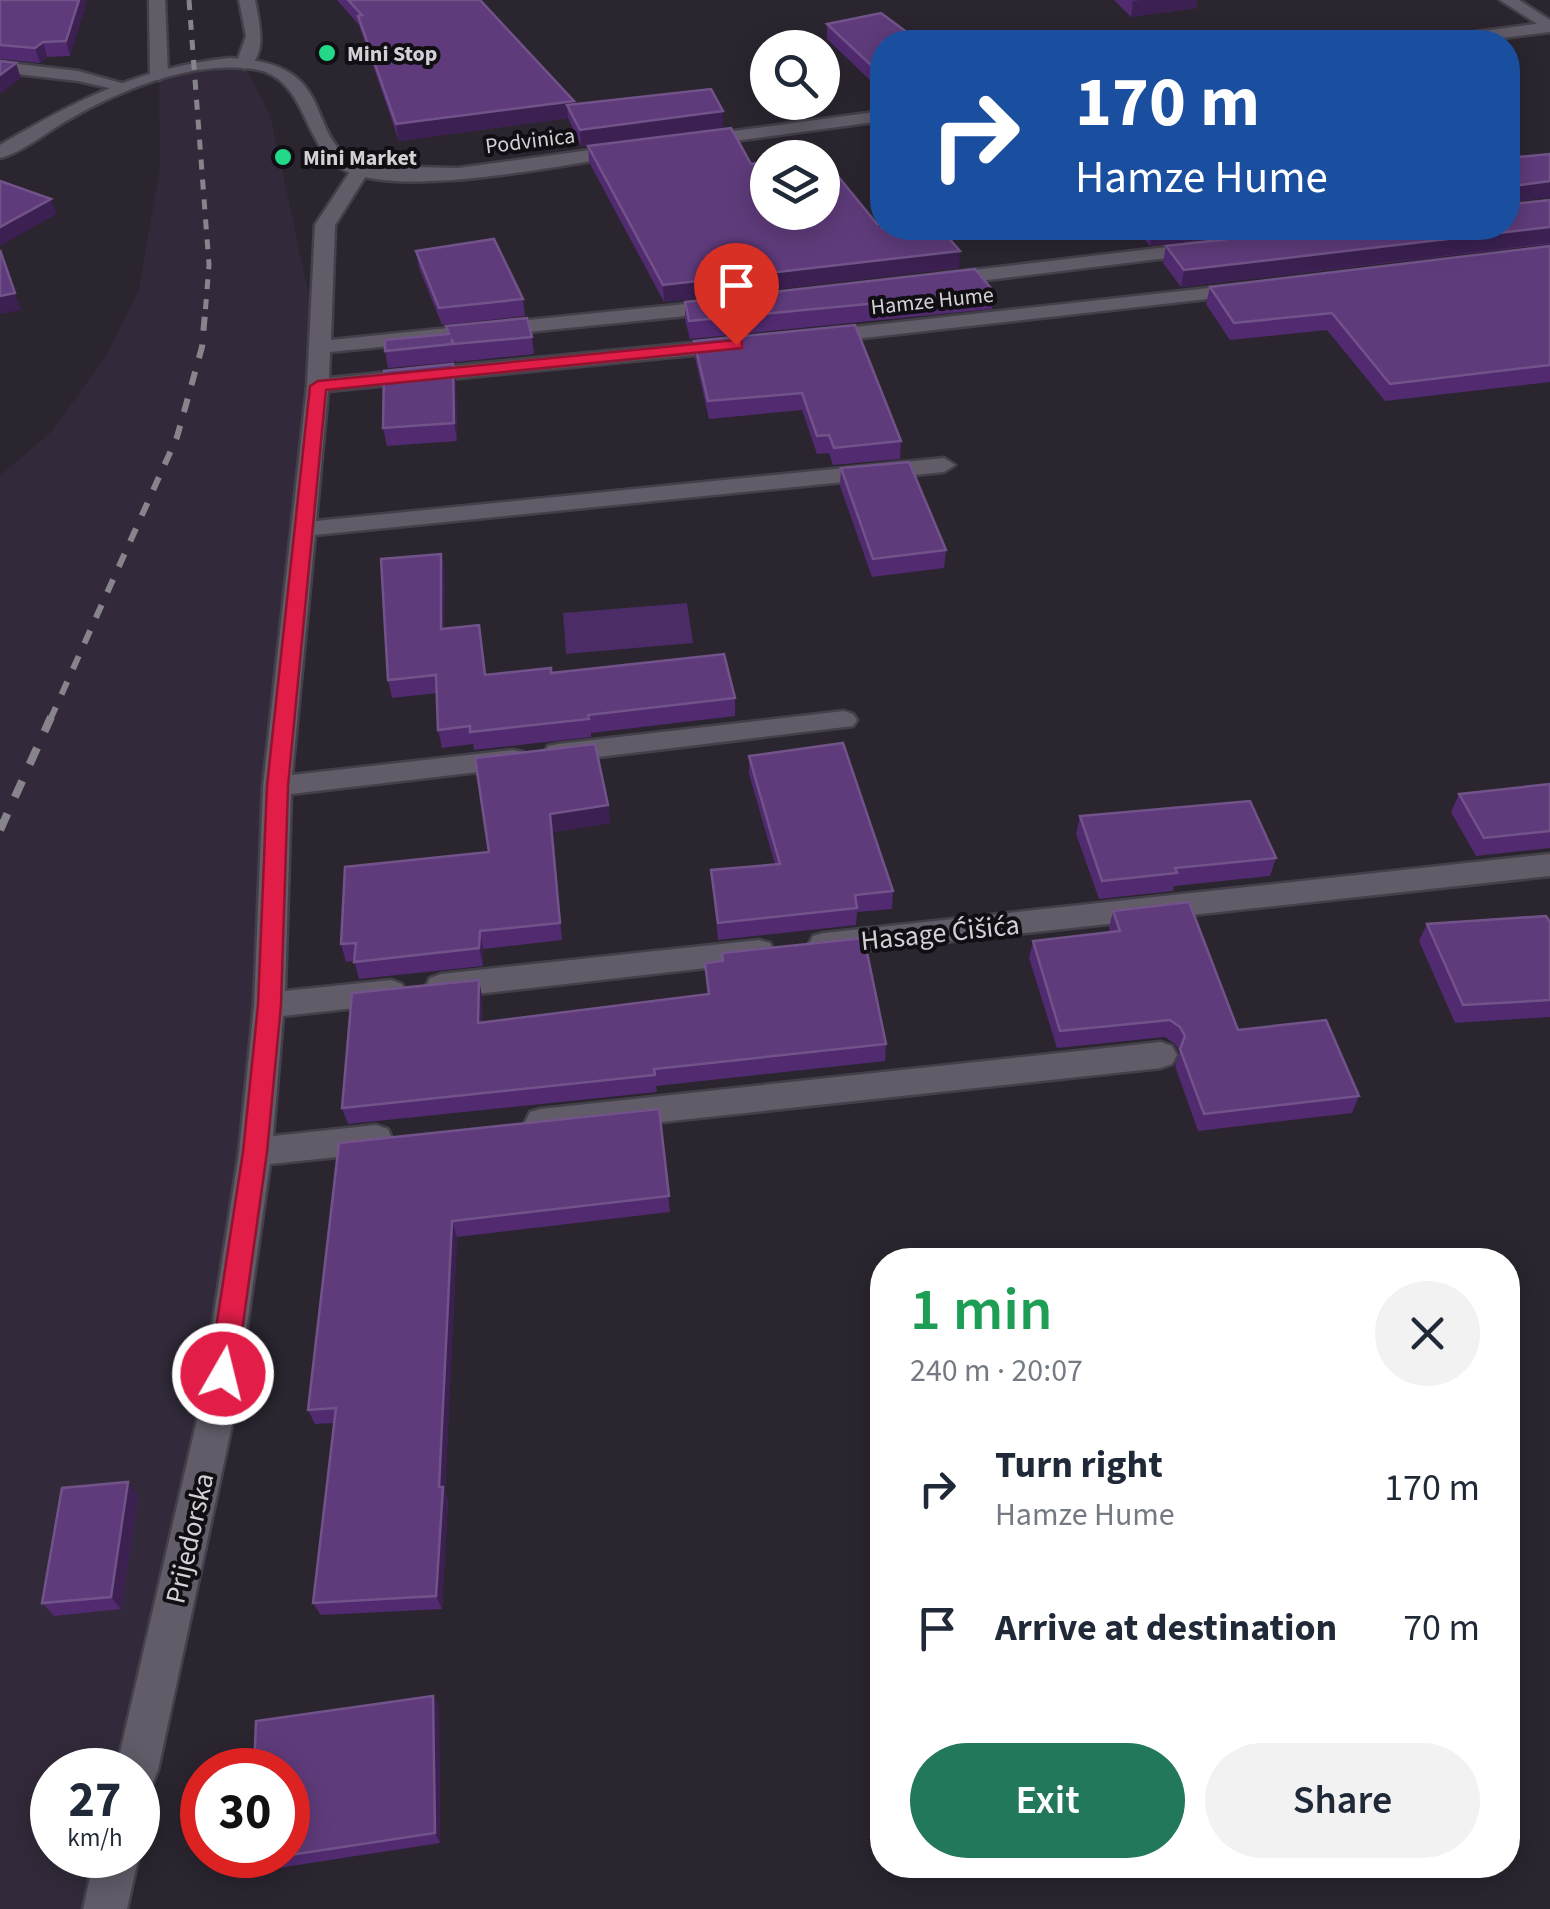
<!DOCTYPE html>
<meta charset="utf-8">
<style>
:root{--surface:#fff;--page:#f2f2f3;--text:#1f2937;--muted:#747a83;--accent:#21785b}
body{margin:0;font-family:"Source Sans 3",sans-serif;background:var(--page);color:var(--text);height:100vh;display:flex;flex-direction:column;font-size:38px;white-space:nowrap}
*{box-sizing:border-box;margin:0}
p{font-size:32px;color:var(--muted)}
.icon{flex:none;width:55px;height:55px;fill:none;stroke:currentColor;stroke-width:2;stroke-linecap:round;stroke-linejoin:round}
.map{position:relative;flex:1;overflow:hidden}
.side{position:absolute;left:870px;top:1248px;width:650px;height:630px;display:flex;flex-direction:column;background:var(--surface);border-radius:40px;box-shadow:0 5px 25px #0003}
.side>*{flex:none}
.top-card{position:absolute;left:870px;top:30px;width:650px;height:210px;border-radius:40px;box-shadow:0 5px 25px #0003;background:#1a4fa0;color:#fff;overflow:hidden}
.controls{position:absolute;left:750px;top:30px;display:grid;gap:20px}
.controls a{display:grid;place-items:center;width:90px;height:90px;border-radius:50%;background:var(--surface);box-shadow:0 5px 25px #0003;font-size:50px}
.speed{position:absolute;left:30px;top:1748px;display:flex;gap:20px;font-size:50px;font-weight:700;text-align:center}
.speed>*{display:grid;place-content:center;width:130px;height:130px;border-radius:50%;background:var(--surface);box-shadow:0 5px 25px #0003;line-height:1}
.speed small{font-size:25px;font-weight:400}
.speed .limit{border:15px solid #d22;background:#fff;color:#111}
.pin{position:absolute;display:grid;place-items:center;width:85px;height:85px;color:#fff;margin:-102px -42px;border-radius:50% 50% 50% 0;rotate:-45deg;box-shadow:0 0 10px #0007}
.pin .icon{rotate:45deg}
.me{position:absolute;width:110px;margin:-55px;rotate:8deg;stroke-linejoin:round;filter:drop-shadow(0 0 8px #0008)}
.turn{display:flex;align-items:center;gap:35px;height:210px;padding:0 40px;font-size:45px}
.turn .icon{width:130px;height:130px;stroke-width:2.5}
.turn b{display:block;font-size:70px;line-height:85px}
.round{display:grid;place-items:center;flex:none;width:105px;height:105px;border-radius:52px;background:var(--page)}
.overview{display:flex;align-items:center;justify-content:space-between;height:170px;padding:0 40px}
h1{font-size:60px;font-weight:600;line-height:75px;color:#1e9e55}
.action{display:flex;gap:20px;margin-top:auto;padding:20px 40px}
.action a{flex:1;height:115px;border-radius:60px;background:var(--accent);color:#fff;font-size:40px;font-weight:600;line-height:115px;text-align:center}
.action a+a{background:var(--page);color:var(--text)}
ul{padding:0;list-style:none}
li{display:flex;align-items:center;gap:30px;height:140px;padding:0 40px}
li div{flex:1}
li b{display:block;font-size:38px}
li em{font-style:normal}
.map>svg:first-child{display:block}
.built{fill:#322a3a}
.green{fill:#4b2c66}
.lines{fill:none;stroke-linecap:round;stroke-linejoin:round}
.street-casing{stroke:#444049;stroke-width:5}
.secondary-casing{stroke:#444049;stroke-width:5}
.street{fill:#615c68;fill-rule:evenodd}
.secondary{fill:#615c68;fill-rule:evenodd}
.rail-far2{stroke:#88848c;stroke-width:5;stroke-dasharray:10 10;stroke-linecap:butt}
.rail-far1{stroke:#88848c;stroke-width:6;stroke-dasharray:14 14;stroke-linecap:butt}
.rail{stroke:#88848c;stroke-width:8;stroke-dasharray:18 18;stroke-linecap:butt}
.wall{fill:#512a70}
.shaded-wall{fill:#3b2051}
.building{fill:#5f3b7b;stroke:#715389;stroke-width:2.5}
.route{fill:#e11d48;stroke:#92132f;stroke-width:2.5}
.poi-dot{fill:#23d886;stroke:#110f14;stroke-width:4}
.labels{text-anchor:middle;stroke-width:8;stroke-linejoin:round;paint-order:stroke}
.far-poi-label{font-size:22px;font-weight:bold;fill:#d3d0d6;stroke:#110f14;text-anchor:start}
.far-street-label{font-size:22px;fill:#d3d0d6;stroke:#110f14}
.street-label{font-size:28px;fill:#d3d0d6;stroke:#110f14}
</style>
<div class="map">
<svg width="1550" height="1909" viewBox="0 0 1550 1909">
<rect width="100%" height="100%" fill="#2a252f"/>
<polygon class="built" points="244,64 270,114 320,347 269,1005 137,1770 52,1770 52,1855 117,1855 105,1909 0,1909 0,476 52,431 106,356 139,290 160,167 159,75"/>
<polygon class="green" points="687,603 693,643 566,654 563,613"/>
<g class="lines">
<g class="street-casing">
<g id="street">
<polygon points="149,0 165,0 168,75 159,80 150,75"/>
<path d="M239,0H255C259,22 269,58 244,69L236,64L246,36Z"/>
<polygon points="1500,0 1519,0 1550,20 1550,32"/>
<polygon points="0,62 78,71 132,86 123,91 78,81 0,72"/>
<polygon points="360,165 369,171 335,225 331,340 725,300 735,306 725,312 330,352 329,378 733,339 744,345 733,351 328,391 316,521 944,458 955,465 944,472 315,535 292,775 513,750 523,752 527,759 523,766 513,768 291,794 285,991 391,980 402,984 406,992 402,1000 391,1004 283,1016 273,1136 376,1125 388,1129 392,1139 388,1149 376,1153 270,1164 235,1411 158,1770 152,1785 138,1791 138,1770 116,1770 199,1411 239,1152 254,1005 263,786 307,386 315,225 353,167"/>
<polygon points="1201,243 1211,249 1208,253 939,286 929,280 939,274"/>
<polygon points="1245,284 1255,290 1252,294 819,343 809,337 819,331"/>
<polygon points="844,711 853,714 857,720 853,726 558,762 548,760 544,753 548,746 558,744"/>
<polygon points="1550,854 1550,876 824,955 813,952 809,944 813,936 824,933"/>
<polygon points="759,940 770,943 774,951 770,959 759,962 441,998 430,994 426,986 430,978 441,974"/>
<polygon points="1161,1042 1172,1046 1177,1055 1172,1064 1161,1068 541,1135 530,1132 525,1122 530,1112 541,1109"/>
<polygon points="138,1852 139,1855 127,1909 83,1909 95,1855"/>
</g>
</g>
<g class="secondary-casing">
<g id="secondary">
<polygon points="1550,22 1550,32 1472,42 1431,42 1439,37"/>
<path d="M229,58C347,63 297,140 365,166L458,168L627,145L636,150L627,155C567,164 381,204 335,164C302,136 304,77 254,69C191,60 119,90 66,121C45,133 23,152 0,158V145C77,100 138,68 229,58Z"/>
<polygon points="882,111 882,121 697,146 688,141 697,136"/>
</g>
</g>
<use href="#street" class="street"/>
<use href="#secondary" class="secondary"/>
<polyline class="rail-far2" points="189,0 209,265 205,315"/>
<polyline class="rail-far1" points="50,720 177,437 202,347 205,313"/>
<polyline class="rail" points="0,830 51,717"/>
</g>
<g class="wall">
<polygon points="0,0 87,0 70,56 47,57 40,63 0,59"/>
<polygon points="337,0 480,0 574,101 574,104 723,128 581,146 568,118 399,141 359,25"/>
<polygon points="1114,0 1197,0 1196,8 1131,17"/>
<polygon points="827,24 882,42 882,82 874,84 827,39"/>
<polygon points="588,146 751,164 877,224 959,268 664,302 589,162"/>
<polygon points="1508,158 1550,197 1511,202 1511,204 1550,200 1550,244 1181,287 1163,263 1166,246 1508,228"/>
<polygon points="1136,228 1305,228 1150,246"/>
<polygon points="1550,246 1550,382 1385,401 1327,330 1230,340 1206,304 1210,287"/>
<polygon points="416,251 523,299 525,316 442,325 419,268"/>
<polygon points="994,292 992,309 690,339 685,320 685,302"/>
<polygon points="446,326 532,337 534,354 456,362 455,358 455,362 388,368 385,351 448,334"/>
<polygon points="694,341 901,441 900,459 833,465 829,453 817,454 802,410 709,419 695,358"/>
<polygon points="453,364 456,382 457,441 387,446 383,428"/>
<polygon points="841,468 946,550 944,568 872,577 840,486"/>
<polygon points="441,554 445,572 444,629 479,625 485,675 551,673 735,698 735,716 591,733 591,737 474,750 473,744 442,748 438,730 437,693 392,698 388,680"/>
<polygon points="749,756 893,891 892,909 857,912 856,925 718,940 711,870 775,864 749,774"/>
<polygon points="1550,784 1550,848 1476,856 1451,812 1459,794"/>
<polygon points="608,805 610,823 553,832 562,940 483,949 483,966 359,979 354,961 346,962 341,944 489,852"/>
<polygon points="1080,816 1276,858 1270,876 1174,886 1173,891 1099,899 1076,834"/>
<polygon points="1113,911 1238,1030 1359,1096 1352,1113 1198,1131 1175,1066 1180,1052 1175,1044 1165,1037 1057,1048 1029,958 1033,941 1110,932 1109,928"/>
<polygon points="1550,922 1550,1017 1455,1023 1419,941 1427,924"/>
<polygon points="705,963 886,1044 885,1061 656,1086 657,1092 348,1124 342,1108 479,980 482,997 482,1022 708,994"/>
<polygon points="659,1109 670,1212 457,1237 445,1492 448,1500 442,1609 321,1615 313,1603 334,1423 315,1424 308,1410 339,1143"/>
<polygon points="138,1496 121,1609 54,1616 42,1603"/>
<polygon points="433,1696 439,1707 440,1843 259,1871 250,1861"/>
</g>
<g class="shaded-wall">
<polygon points="79,0 87,0 70,56 66,41"/>
<polygon points="1142,0 1197,0 1196,8 1131,17 1133,1"/>
<polygon points="43,42 47,57 40,63 35,48"/>
<polygon points="16,63 21,78 0,94 0,75"/>
<polygon points="882,67 882,82 874,84 874,68"/>
<polygon points="574,101 576,117 567,105 568,118 399,141 396,124"/>
<polygon points="723,111 723,128 581,146 580,130"/>
<polygon points="1550,181 1550,197 1508,202 1513,186"/>
<polygon points="51,199 57,214 0,246 0,227"/>
<polygon points="1550,227 1550,243 1181,287 1184,270"/>
<polygon points="1164,228 1305,228 1150,246 1153,229"/>
<polygon points="960,251 959,268 664,302 663,285"/>
<polygon points="2,255 21,310 0,314 0,296"/>
<polygon points="453,364 456,382 457,441 454,423"/>
<polygon points="441,554 445,572 444,647 441,629"/>
<polygon points="608,805 610,823 553,832 562,940 550,814"/>
<polygon points="480,931 483,949 483,966 479,948"/>
<polygon points="479,980 482,997 481,1040 478,1023"/>
<polygon points="452,1221 457,1237 445,1492 448,1500 442,1609 436,1596 439,1487"/>
<polygon points="128,1482 138,1496 121,1609 111,1597"/>
<polygon points="433,1696 439,1707 440,1843 435,1833"/>
</g>
<g class="building">
<polygon points="0,0 79,0 66,41 43,42 35,48 0,45"/>
<polygon points="348,0 480,0 574,101 396,124 358,16 362,15"/>
<polygon points="881,13 920,42 882,42 882,67 874,68 827,24"/>
<polygon points="0,61 16,63 0,75"/>
<polygon points="711,89 723,111 580,130 567,105"/>
<polygon points="731,128 751,164 768,161 768,212 822,212 822,158 790,158 819,153 877,224 882,223 882,228 940,228 960,251 663,285 588,146"/>
<polygon points="1550,154 1550,181 1513,186 1511,204 1550,200 1550,227 1184,270 1166,246 1326,228 1508,228 1508,158"/>
<polygon points="0,181 51,199 0,227"/>
<polygon points="494,239 523,299 439,308 416,251"/>
<polygon points="1550,246 1550,365 1390,384 1332,313 1234,323 1210,287"/>
<polygon points="0,250 15,293 0,296"/>
<polygon points="975,269 994,292 689,321 685,302"/>
<polygon points="527,318 532,337 454,344 452,341 452,344 385,351 385,340 449,334 446,326"/>
<polygon points="855,325 901,441 834,448 829,435 817,436 802,393 708,401 694,341"/>
<polygon points="453,364 454,423 383,428 384,371"/>
<polygon points="909,462 946,550 873,559 841,468"/>
<polygon points="441,554 441,629 479,625 485,675 551,668 551,673 724,654 735,698 588,715 589,719 470,732 470,726 438,730 436,675 388,680 381,559"/>
<polygon points="843,743 893,891 855,895 857,908 718,923 711,870 780,864 749,756"/>
<polygon points="595,744 608,805 550,814 560,923 480,931 479,948 354,962 356,943 341,944 345,867 489,852 475,758"/>
<polygon points="1550,784 1550,831 1484,838 1459,794"/>
<polygon points="1250,801 1276,858 1175,868 1177,873 1102,881 1080,816"/>
<polygon points="1189,902 1238,1030 1326,1020 1359,1096 1204,1114 1180,1049 1185,1036 1180,1027 1170,1020 1060,1031 1033,941 1120,931 1113,911"/>
<polygon points="1546,916 1550,922 1550,1000 1463,1005 1427,924"/>
<polygon points="864,938 886,1044 654,1069 655,1075 342,1108 352,993 479,980 478,1023 709,994 705,963 723,961 722,953"/>
<polygon points="659,1109 669,1196 452,1221 439,1487 443,1487 436,1596 313,1603 336,1408 308,1410 339,1143"/>
<polygon points="128,1482 111,1597 42,1603 62,1488"/>
<polygon points="433,1696 435,1833 250,1861 250,1855 288,1855 288,1770 254,1770 256,1721"/>
</g>
<polygon class="route" points="736,340 742,341 742,348 326,390 288,786 281,1005 267,1152 236,1374 232,1383 223,1387 213,1383 209,1374 243,1152 258,1005 267,786 310,386 318,381"/>
<g class="poi-dot">
<circle cx="327" cy="53" r="10"/>
<circle cx="283" cy="157" r="10"/>
</g>
<g class="labels">
<g class="far-poi-label">
<text x="347" y="61">Mini Stop</text>
<text x="303" y="165">Mini Market</text>
</g>
<g class="far-street-label">
<text transform="translate(530 140) rotate(-7)" y="8">Podvinica</text>
<text transform="translate(932 300) rotate(-6)" y="8">Hamze Hume</text>
</g>
<g class="street-label">
<text transform="translate(940 932) rotate(-6)" y="10">Hasage Ćišića</text>
<text transform="translate(189 1538) rotate(-77)" y="10">Prijedorska</text>
</g>
</g>
</svg>
<div class="controls">
<a><svg class="icon" aria-label="search" viewBox="0 0 24 24"><circle cx="10" cy="10" r="6"/><path d="M15 15l6 6"/></svg></a>
<a><svg class="icon" aria-label="layers" viewBox="0 0 24 24"><path d="M12 4l9 5-9 5-9-5zM3 14l9 5 9-5"/></svg></a>
</div>
<div class="speed"><div>27<small>km/h</small></div><div class="limit">30</div></div>
<div class="pin" style="left:736px;top:345px;background:#d93025"><svg class="icon" aria-label="arrive" viewBox="0 0 24 24"><path d="M6 21V4h12l-3 4 3 4H6"/></svg></div>
<svg class="me" style="left:223px;top:1374px" viewBox="-20 -20 40 40"><circle r="17" fill="#e11d48" stroke="#fff" stroke-width="3"/><path d="M0-11L8 9 0 5-8 9z" fill="#fff"/></svg>
<div class="top-card">
<div class="turn"><svg class="icon" aria-label="right" viewBox="0 0 24 24"><path d="M7 20v-9h11M14 6l5 5-5 5"/></svg><div><b>170 m</b>Hamze Hume</div></div>
</div>
<section class="side">
<div class="overview"><div><h1>1 min</h1><p>240 m · 20:07</p></div><a class="round"><svg class="icon" aria-label="close" viewBox="0 0 24 24"><path d="M6 6l12 12M18 6L6 18"/></svg></a></div>
<ul>
<li><svg class="icon" aria-label="right" viewBox="0 0 24 24"><path d="M7 20v-9h11M14 6l5 5-5 5"/></svg><div><b>Turn right</b><p>Hamze Hume</p></div><em>170 m</em></li>
<li><svg class="icon" aria-label="arrive" viewBox="0 0 24 24"><path d="M6 21V4h12l-3 4 3 4H6"/></svg><div><b>Arrive at destination</b></div><em>70 m</em></li>
</ul>
<div class="action"><a>Exit</a><a>Share</a></div>
</section>
</div>
